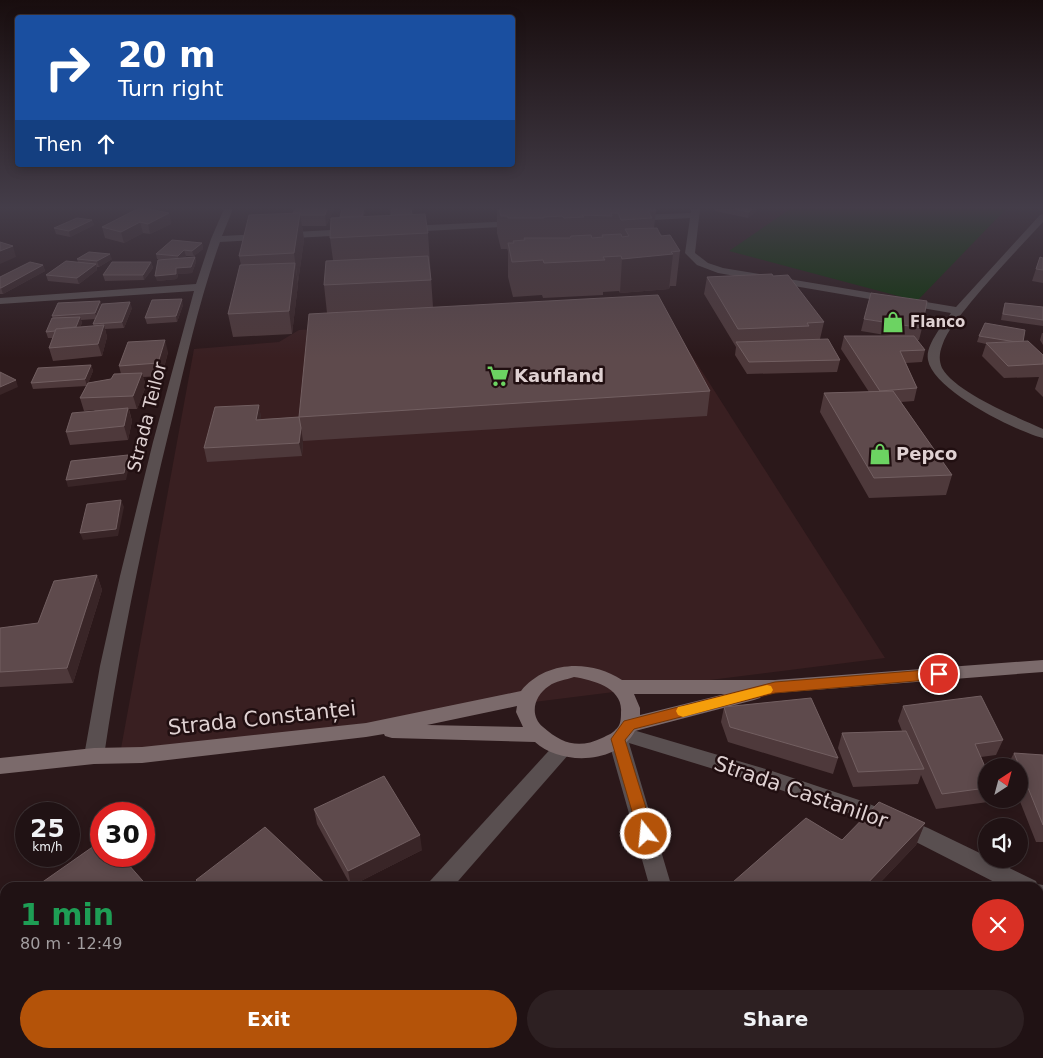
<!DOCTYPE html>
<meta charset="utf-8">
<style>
:root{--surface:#201214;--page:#2d2022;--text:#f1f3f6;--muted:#a29ea0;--line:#3d3234;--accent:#b45309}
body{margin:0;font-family:"DejaVu Sans",sans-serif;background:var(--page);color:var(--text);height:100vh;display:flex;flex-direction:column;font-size:19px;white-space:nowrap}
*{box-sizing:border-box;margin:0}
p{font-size:16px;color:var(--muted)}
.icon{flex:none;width:28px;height:28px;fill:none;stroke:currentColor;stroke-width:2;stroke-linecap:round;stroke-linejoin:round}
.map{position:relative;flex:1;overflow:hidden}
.sheet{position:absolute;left:0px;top:882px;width:1044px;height:176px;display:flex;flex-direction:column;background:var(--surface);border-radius:15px 15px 0 0;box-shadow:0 2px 12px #0003,0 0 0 1px var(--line)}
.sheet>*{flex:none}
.banner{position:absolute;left:15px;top:15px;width:500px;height:152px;border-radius:5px;box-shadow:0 2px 12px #0003,0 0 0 1px var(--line);background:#1a4fa0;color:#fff;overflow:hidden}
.needle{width:32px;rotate:36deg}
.tools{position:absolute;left:978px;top:758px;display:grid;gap:10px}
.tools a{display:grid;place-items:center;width:50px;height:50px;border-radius:50%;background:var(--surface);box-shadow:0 2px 12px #0003,0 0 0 1px var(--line);font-size:25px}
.speed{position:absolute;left:15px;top:802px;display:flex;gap:10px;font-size:25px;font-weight:700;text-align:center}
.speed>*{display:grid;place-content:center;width:65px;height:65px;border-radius:50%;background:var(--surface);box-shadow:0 2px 12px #0003,0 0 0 1px var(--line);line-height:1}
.speed small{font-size:12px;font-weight:400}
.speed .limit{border:8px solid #d22;background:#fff;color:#111}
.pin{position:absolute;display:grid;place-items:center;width:42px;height:42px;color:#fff;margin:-21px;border:2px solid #fff;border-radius:50%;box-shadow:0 1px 5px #0007}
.me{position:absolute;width:55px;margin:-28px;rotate:344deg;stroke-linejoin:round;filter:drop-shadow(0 0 4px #0008)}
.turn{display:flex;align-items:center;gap:18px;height:105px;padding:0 20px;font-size:22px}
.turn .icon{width:65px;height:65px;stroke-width:2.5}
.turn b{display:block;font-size:35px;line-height:42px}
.then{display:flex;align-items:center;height:48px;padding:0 20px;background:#0003;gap:10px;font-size:19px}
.round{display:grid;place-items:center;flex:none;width:52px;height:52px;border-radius:26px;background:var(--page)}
.headline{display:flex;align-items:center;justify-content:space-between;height:85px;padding:0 20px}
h1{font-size:30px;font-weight:600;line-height:38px;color:#1e9e55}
.button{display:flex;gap:10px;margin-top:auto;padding:10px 20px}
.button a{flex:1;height:58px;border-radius:30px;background:var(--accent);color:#fff;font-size:20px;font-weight:600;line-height:58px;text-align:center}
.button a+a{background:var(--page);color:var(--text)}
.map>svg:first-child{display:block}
.built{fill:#391f21}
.green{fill:#0a3306}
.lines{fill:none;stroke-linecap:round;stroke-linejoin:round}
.street{fill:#594f50;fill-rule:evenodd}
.secondary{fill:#7b6a6b;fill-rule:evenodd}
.wall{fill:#4e393b;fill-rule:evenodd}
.shaded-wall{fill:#392527}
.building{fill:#5e4a4c;stroke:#725f61}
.route{fill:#b45309;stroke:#753606}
.slow{fill:#f59e0b}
.labels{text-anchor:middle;stroke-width:5;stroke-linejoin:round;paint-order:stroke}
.far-poi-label{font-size:15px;font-weight:bold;fill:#dfd1d2;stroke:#210f11;text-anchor:start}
.poi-label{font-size:18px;font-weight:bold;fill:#dfd1d2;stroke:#210f11;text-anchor:start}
.street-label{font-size:18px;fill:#dfd1d2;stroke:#210f11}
.near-street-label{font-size:21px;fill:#dfd1d2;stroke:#210f11}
</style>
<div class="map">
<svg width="1043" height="1058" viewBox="0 0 1043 1058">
<rect width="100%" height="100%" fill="#2b181a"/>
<polygon class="built" points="659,304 885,658 120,754 194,349 279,342 299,330"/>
<polygon class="green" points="790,209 1006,209 917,301 729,251"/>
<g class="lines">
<g class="street">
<path d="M224,209H233L222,236L349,229L354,232L349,235L220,242C200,298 187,356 173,415C145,528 121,641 104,756L101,761L94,764L87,761L84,756L100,666L120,576L153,442L194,291L0,304V298L196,284L211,239Z"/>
<path d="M691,209H700L695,253L708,263L723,268L956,307L1040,215L1043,214V222C1019,248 994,274 971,302C961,315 947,330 942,346C939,354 939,361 942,368C956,393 1017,417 1043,429V438C1015,431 933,390 928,360C925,345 943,325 951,313L718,273L697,265L685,253L690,218L634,221L629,218L634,215L691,213Z"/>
<polygon points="517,221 520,222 520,226 407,232 402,229 407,226"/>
<polygon points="623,727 769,770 862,801 928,828 986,856 986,859 993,860 1036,881 1037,884 1043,885 1043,905 1039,903 1039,888 1006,888 914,841 848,813 769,786 629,743 672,888 650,888 608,739 616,729"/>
<polygon points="562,741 569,744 572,749 569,754 452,888 427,888 430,881 555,744"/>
<polygon points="275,1054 303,1054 301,1058 273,1058"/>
<polygon points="696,1054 721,1054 723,1058 697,1058"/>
</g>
<path class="secondary" d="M1043,660V672L763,694L760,698L754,700L635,731C618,764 561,766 535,742L392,738L385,736L384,734L366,737L142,763L94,764L0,774V758L94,748L142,747L366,723L521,691C545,661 590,659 622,680H775ZM574,677C593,680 623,688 621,712C621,717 621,723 618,727C614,733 608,735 602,738C579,749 562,744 543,727C529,715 534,696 549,686C555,681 566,680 574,677ZM634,694H725L640,715V708ZM517,706L516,712L523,727L427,725Z"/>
</g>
<g class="wall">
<polygon points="334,209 326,226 302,226 304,240 298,282 298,284 292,334 233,337 228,314 241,265 239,256 293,213"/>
<polygon points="497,209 655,209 656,211 654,228 680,251 676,286 670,286 669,289 620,293 619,291 603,292 603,295 543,298 542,295 513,297 508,277 508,251 507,249 501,249 497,233"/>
<polygon points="715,209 757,209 757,211 748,218 715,211"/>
<polygon points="365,212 364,216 412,214 428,233 433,307 710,391 707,416 303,441 302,456 207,462 204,448 259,405 261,419 299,417 327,313 324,285 333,260 330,238 340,217"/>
<polygon points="169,213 171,224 150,234 143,233 124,243 105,238 102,227"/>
<polygon points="92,220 94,225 70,237 56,234 54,228"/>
<polygon points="202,243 203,249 194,256 186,256 184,258 195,257 196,262 192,273 178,274 177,279 157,281 163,260 157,259 156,254"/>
<polygon points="1040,257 1043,258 1043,283 1032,281"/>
<polygon points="77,259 112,259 99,267 97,267 97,270 79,284 48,281 46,275 78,262"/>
<polygon points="151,262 153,268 144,280 105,281 103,275"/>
<polygon points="43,265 45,271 3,294 0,294 0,277"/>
<polygon points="773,276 824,322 820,339 840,360 837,372 747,374 735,355 736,347 704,294 707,277"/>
<path d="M100,301L102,305L132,308L124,328L105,329L107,337L102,356L53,361L49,348L53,338H48L46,332L53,318L52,316ZM95,319L93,324L94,326L80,327L82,323L81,320Z"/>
<polygon points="1005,303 1043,307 1043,326 1001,320 1003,309"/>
<polygon points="183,305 177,322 147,324 145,318"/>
<polygon points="864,319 922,328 919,340 917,340 925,350 922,362 906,363 917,388 914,401 901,402 952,475 946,495 869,498 820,412 824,393 869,392 841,349 844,336 891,336 861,331"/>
<polygon points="1042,333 1043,333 1043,345 1040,340"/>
<polygon points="979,336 1023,342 1043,355 1043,397 1035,389 1039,377 1004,378 982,356 986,344 977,342"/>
<polygon points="168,352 162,376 143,377 146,386 137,409 129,409 132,421 128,440 70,445 66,432 95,410 84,411 80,398 87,386 33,389 31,383 91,365 93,371 88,383 111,379 121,374 119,366"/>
<polygon points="97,575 102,590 73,683 0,687 0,628 38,623"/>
<polygon points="903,706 1003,740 996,755 981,757 986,769 986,799 990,799 988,802 936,809 921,775 918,784 853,787 838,748 842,733 902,731 898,721"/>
<polygon points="724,707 838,758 833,774 728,742 721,722"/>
<polygon points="1014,753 1043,755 1043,842 1036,842 1019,799 1019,766 1007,766"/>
<polygon points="314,809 422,850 351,886 317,824"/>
<polygon points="925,823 916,845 875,888 731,888 733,882 842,840"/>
<polygon points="196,880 330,888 199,888"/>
<polygon points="1039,912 1043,914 1043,986 1039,984"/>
<polygon points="128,1054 224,1054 219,1058 131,1058"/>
<polygon points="388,1054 481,1054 486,1058 389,1058"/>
</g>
<g class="shaded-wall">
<polygon points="327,209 334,209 326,226 325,215"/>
<polygon points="752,209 757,209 757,211 748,218 749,212"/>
<polygon points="169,213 171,224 150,234 148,224"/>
<polygon points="300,213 304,240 298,282 294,253"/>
<polygon points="92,220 94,225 70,237 69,231"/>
<polygon points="140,222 143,233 124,243 121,232"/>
<polygon points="202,243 203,249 194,256 192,251"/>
<polygon points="13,246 16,257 0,264 0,251"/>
<polygon points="184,250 186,256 179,261 178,256"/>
<polygon points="110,254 112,259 99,267 97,261"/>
<polygon points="673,254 669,289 620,293 622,259"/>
<polygon points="195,257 196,262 192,273 178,274 177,279 157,281 155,276 176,268"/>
<polygon points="151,262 153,268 144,280 143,275"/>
<polygon points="295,263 298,284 292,334 289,311"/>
<polygon points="96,264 97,270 79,284 77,278"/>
<polygon points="43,265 45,271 3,294 1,288"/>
<polygon points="182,299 183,305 177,322 176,316"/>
<polygon points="100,301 102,307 97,319 95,313"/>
<polygon points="130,302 132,308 124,328 122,322"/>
<polygon points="80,317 82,323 76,336 74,330"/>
<polygon points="104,325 107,337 102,356 98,344"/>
<polygon points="165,340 168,352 162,376 158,363"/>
<polygon points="91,365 93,371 87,386 85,379"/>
<polygon points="142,373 146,386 137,409 133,396"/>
<polygon points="16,380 18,387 0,395 0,387"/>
<polygon points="259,405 261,418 259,433 256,420"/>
<polygon points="128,408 132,421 128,440 124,426"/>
<polygon points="301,428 303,441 302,456 299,443"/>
<polygon points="128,455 130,462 126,480 68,487 66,480"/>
<polygon points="121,500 124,507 118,536 83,540 80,533"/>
<polygon points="97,575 102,590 73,683 67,668"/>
<polygon points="925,823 916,845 875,888 863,888"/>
<polygon points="420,835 422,850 351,886 348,871"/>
<polygon points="192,1054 224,1054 219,1058 188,1058"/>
</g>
<g class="building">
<polygon points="137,209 148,209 169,213 148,224 140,222 121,232 102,227"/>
<polygon points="295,209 327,209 325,215 300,215 300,213 293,213"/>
<polygon points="342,209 364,209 362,216 340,217"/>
<polygon points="391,209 411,209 412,214 391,215"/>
<polygon points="499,209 655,209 656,211 648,211 652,218 621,220 618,213 611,213 612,216 582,215 584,217 564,218 562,216 544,217 544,218 508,218 507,216 501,216"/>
<polygon points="735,209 752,209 749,212"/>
<polygon points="300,213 294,253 239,256 249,215"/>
<polygon points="425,214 428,233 330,238 331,218"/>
<polygon points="77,218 92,220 69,231 54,228"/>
<polygon points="657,228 661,236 670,235 680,251 671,252 673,254 622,259 621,256 603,257 605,260 544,263 543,260 512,262 508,243 514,243 513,241 525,240 524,238 570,238 571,236 591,235 592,238 603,237 602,235 621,234 622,237 629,236 625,229"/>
<polygon points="172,240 202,243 192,251 184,250 178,256 156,254"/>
<polygon points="0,242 13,246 0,251"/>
<polygon points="89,252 110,254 97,261 77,259"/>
<polygon points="428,256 431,280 324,285 326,261"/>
<polygon points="195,257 191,267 176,268 176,274 155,276 158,260"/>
<polygon points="1040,257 1043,258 1043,270 1036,269"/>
<polygon points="66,261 96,264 77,278 46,275"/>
<polygon points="30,262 43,265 1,288 0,288 0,277"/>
<polygon points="112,262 151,262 143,275 103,275"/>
<polygon points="295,263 289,311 228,314 240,265"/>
<polygon points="772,274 773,276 788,275 824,322 807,323 809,326 738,329 707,277"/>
<polygon points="871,293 927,301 922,328 864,319"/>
<polygon points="658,295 710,391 299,417 309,314"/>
<polygon points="182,299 176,316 145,318 152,300"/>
<polygon points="100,301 95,313 52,316 58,303"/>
<polygon points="130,302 122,322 93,324 102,304"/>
<polygon points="1005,303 1043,307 1043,320 1003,314"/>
<polygon points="80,317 76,327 56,329 55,331 46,332 52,318"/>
<polygon points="985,323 1025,330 1023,342 1016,342 979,336"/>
<polygon points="104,325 98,344 49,348 56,329"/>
<polygon points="844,336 914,336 925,350 900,351 917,388 880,391"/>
<polygon points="828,339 840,360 749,362 736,342"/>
<polygon points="165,340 158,363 119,366 128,342"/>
<polygon points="1028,341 1043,355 1043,364 1008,366 986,343"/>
<polygon points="91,365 85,379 31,383 38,368"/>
<polygon points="0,372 16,380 0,387"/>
<polygon points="142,373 133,396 80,398 88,383 111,379 114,374"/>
<polygon points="893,391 952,475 874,478 824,393"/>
<polygon points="259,405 256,420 299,417 301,428 299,443 204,448 215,407"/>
<polygon points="128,408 124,426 66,432 72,413"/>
<polygon points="128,455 124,473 66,480 71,461"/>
<polygon points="121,500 116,529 80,533 87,504"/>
<polygon points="97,575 67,668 0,672 0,628 38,623 54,581"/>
<polygon points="981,696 1003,740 975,744 986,769 986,788 942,794 903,706"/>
<polygon points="811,698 838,758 730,727 724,707"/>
<polygon points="906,731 924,769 858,772 842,733"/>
<polygon points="1014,753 1043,755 1043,825"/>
<polygon points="384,776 420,835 348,871 314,809"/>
<polygon points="879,802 925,823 863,888 735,888 733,882 806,818 842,840"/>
<polygon points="265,827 330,888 204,888 196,880"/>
<polygon points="101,841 101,856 121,856 149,888 34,888"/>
<polygon points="1039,912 1043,914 1043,966 1039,964"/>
<polygon points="133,1054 192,1054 188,1058 136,1058"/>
<polygon points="389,1054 481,1054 486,1058 394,1058"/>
<polygon points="888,1054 954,1054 951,1058 885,1058"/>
</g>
<linearGradient id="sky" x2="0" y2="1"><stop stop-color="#180d0e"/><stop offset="0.58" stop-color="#443d49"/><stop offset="1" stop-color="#443d49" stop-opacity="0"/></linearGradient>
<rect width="1043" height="358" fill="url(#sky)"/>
<polygon class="route" points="939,669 944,671 946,674 944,678 939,679 775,693 634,729 625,740 654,834 651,839 646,841 640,839 611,739 624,721 775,682"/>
<polygon class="slow" points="767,685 771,686 773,690 771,693 683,717 678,715 676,711 678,707 683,706"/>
<defs>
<g id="shop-bare" transform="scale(1.725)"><path d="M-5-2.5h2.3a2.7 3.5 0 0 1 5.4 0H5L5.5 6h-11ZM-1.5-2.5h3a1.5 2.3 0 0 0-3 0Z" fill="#6cd362" stroke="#210f11" stroke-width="2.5" paint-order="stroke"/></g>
<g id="supermarket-bare" transform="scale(1.725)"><path d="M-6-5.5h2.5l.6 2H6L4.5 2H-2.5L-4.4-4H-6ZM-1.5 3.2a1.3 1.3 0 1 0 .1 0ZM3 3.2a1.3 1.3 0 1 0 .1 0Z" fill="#6cd362" stroke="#210f11" stroke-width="2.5" paint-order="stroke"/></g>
</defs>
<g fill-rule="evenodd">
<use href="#shop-bare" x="893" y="322"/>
<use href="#supermarket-bare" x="498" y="376"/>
<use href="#shop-bare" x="880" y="454"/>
</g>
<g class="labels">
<g class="far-poi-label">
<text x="910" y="327">Flanco</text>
</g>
<g class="poi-label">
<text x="514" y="382">Kaufland</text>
<text x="896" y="460">Pepco</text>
</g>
<g class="street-label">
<text transform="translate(147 417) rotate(-76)" y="6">Strada Teilor</text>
</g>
<g class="near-street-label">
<text transform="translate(262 718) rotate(-6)" y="7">Strada Constanței</text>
<text transform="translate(801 792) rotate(19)" y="7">Strada Castanilor</text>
</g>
</g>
</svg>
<div class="tools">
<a><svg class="needle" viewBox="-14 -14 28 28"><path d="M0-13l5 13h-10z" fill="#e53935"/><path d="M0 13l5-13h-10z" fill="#a29ea0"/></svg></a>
<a><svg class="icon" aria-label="sound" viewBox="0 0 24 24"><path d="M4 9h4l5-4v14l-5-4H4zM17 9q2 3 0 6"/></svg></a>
</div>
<div class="speed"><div>25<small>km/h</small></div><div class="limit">30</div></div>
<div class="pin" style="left:939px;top:674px;background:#d93025"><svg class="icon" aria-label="arrive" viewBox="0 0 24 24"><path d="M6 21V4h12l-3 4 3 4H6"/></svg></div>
<svg class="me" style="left:646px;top:834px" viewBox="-20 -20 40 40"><circle r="17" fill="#b45309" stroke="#fff" stroke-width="3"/><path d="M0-11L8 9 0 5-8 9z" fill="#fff"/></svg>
<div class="banner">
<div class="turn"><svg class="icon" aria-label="right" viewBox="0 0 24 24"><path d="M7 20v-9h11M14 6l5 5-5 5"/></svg><div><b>20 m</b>Turn right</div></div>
<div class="then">Then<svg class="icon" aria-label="ahead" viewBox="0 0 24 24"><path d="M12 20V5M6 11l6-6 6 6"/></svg></div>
</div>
<section class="sheet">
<div class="headline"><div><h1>1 min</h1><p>80 m · 12:49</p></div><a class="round" style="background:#d93025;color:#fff"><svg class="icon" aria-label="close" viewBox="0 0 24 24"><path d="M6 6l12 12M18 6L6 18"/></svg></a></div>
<div class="button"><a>Exit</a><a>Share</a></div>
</section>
</div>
